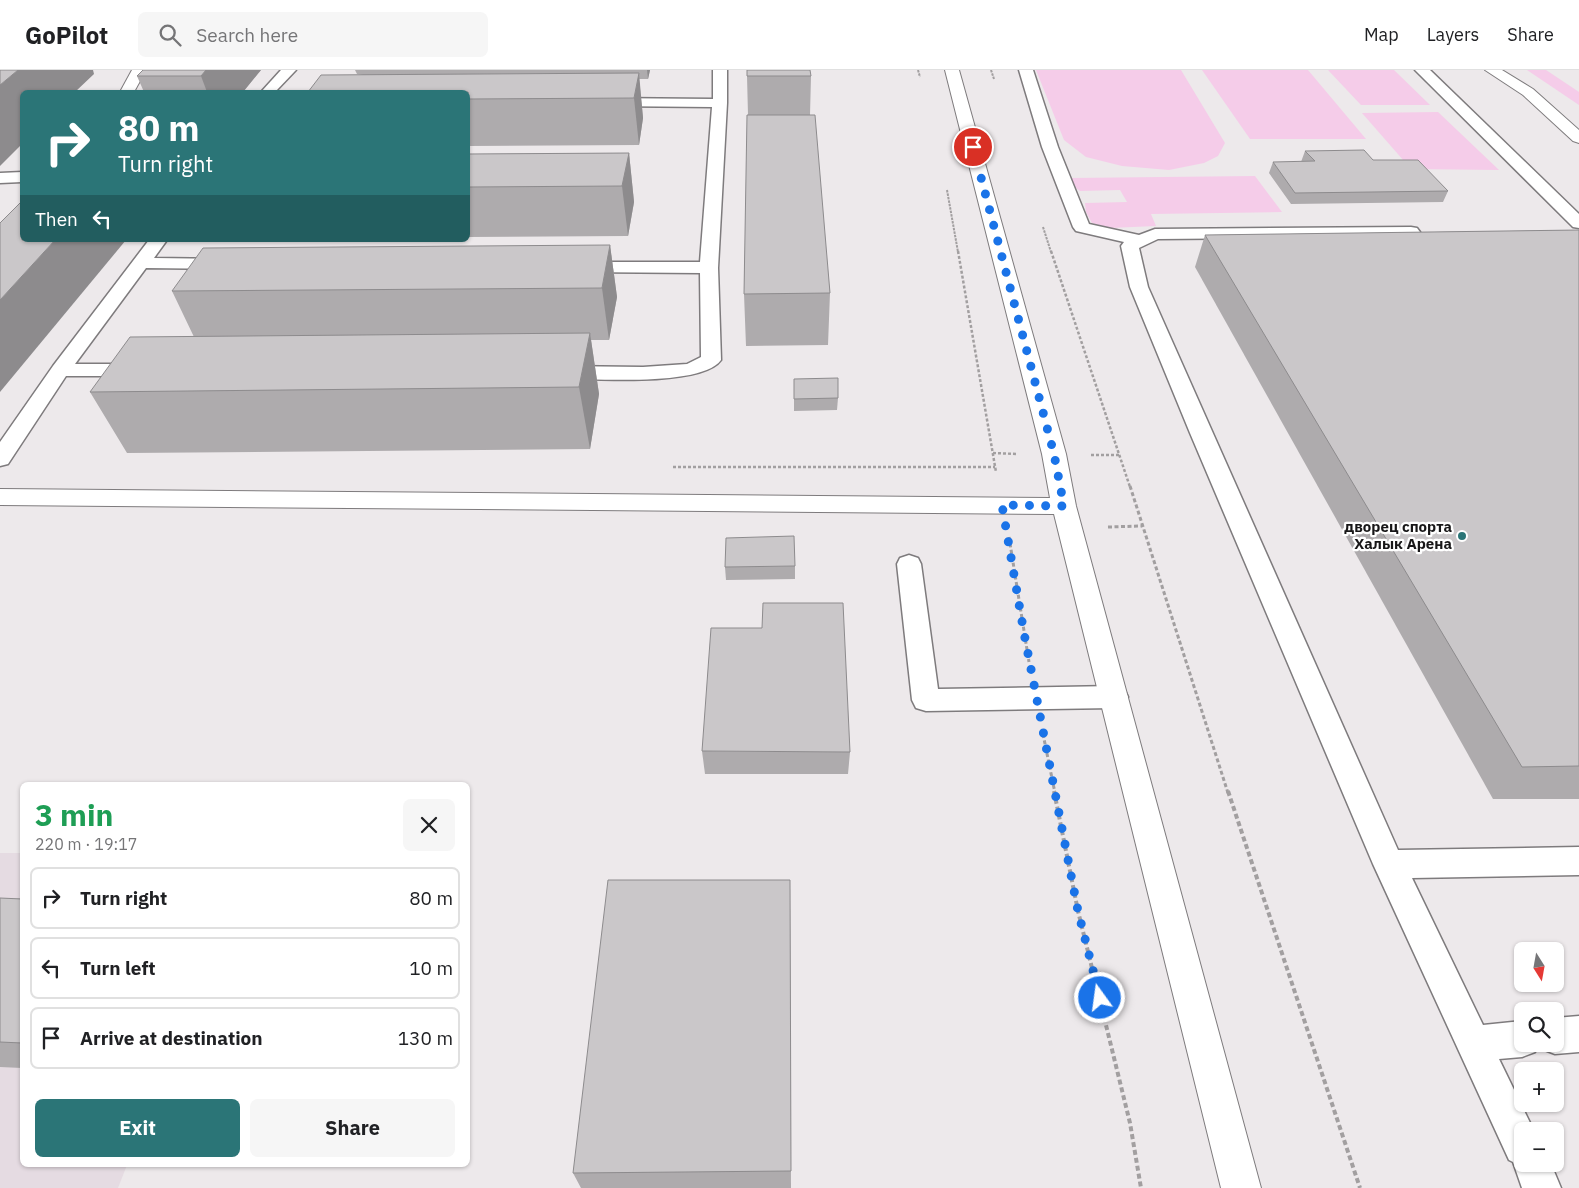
<!DOCTYPE html>
<meta charset="utf-8">
<style>
:root{--surface:#fff;--page:#f6f6f6;--text:#202124;--muted:#757577;--line:#e0e0e0;--accent:#2b7577}
body{margin:0;font-family:"IBM Plex Sans",sans-serif;background:var(--page);color:var(--text);height:100vh;display:flex;flex-direction:column;font-size:19px;white-space:nowrap}
*{box-sizing:border-box;margin:0}
p{font-size:16px;color:var(--muted)}
.icon{flex:none;width:28px;height:28px;fill:none;stroke:currentColor;stroke-width:2;stroke-linecap:round;stroke-linejoin:round}
.map{position:relative;flex:1;overflow:hidden}
.sheet{position:absolute;left:20px;top:712px;width:450px;height:385px;display:flex;flex-direction:column;background:var(--surface);border-radius:8px;box-shadow:0 1px 4px #0004}
.sheet>*{flex:none}
.hud{position:absolute;left:20px;top:20px;width:450px;height:152px;border-radius:8px;box-shadow:0 1px 4px #0004;background:#2b7577;color:#fff;overflow:hidden}
.needle{width:32px;rotate:169deg}
.controls{position:absolute;left:1514px;top:872px;display:grid;gap:10px}
.controls a{display:grid;place-items:center;width:50px;height:50px;border-radius:8px;background:var(--surface);box-shadow:0 1px 4px #0004;font-size:25px}
.pin{position:absolute;display:grid;place-items:center;width:42px;height:42px;color:#fff;margin:-21px;border:2px solid #fff;border-radius:50%;box-shadow:0 1px 5px #0007}
.me{position:absolute;width:55px;margin:-28px;rotate:346deg;stroke-linejoin:round;filter:drop-shadow(0 0 4px #0008)}
.turn{display:flex;align-items:center;gap:18px;height:105px;padding:0 15px;font-size:22px}
.turn .icon{width:65px;height:65px;stroke-width:2.5}
.turn b{display:block;font-size:35px;line-height:42px}
.then{display:flex;align-items:center;height:48px;padding:0 15px;background:#0003;gap:10px;font-size:19px}
.round{display:grid;place-items:center;flex:none;width:52px;height:52px;border-radius:8px;background:var(--page)}
.summary{display:flex;align-items:center;justify-content:space-between;height:85px;padding:0 15px}
h1{font-size:30px;font-weight:700;line-height:38px;color:#1e9e55}
.action{display:flex;gap:10px;margin-top:auto;padding:10px 15px}
.action a{flex:1;height:58px;border-radius:8px;background:var(--accent);color:#fff;font-size:20px;font-weight:700;line-height:58px;text-align:center}
.action a+a{background:var(--page);color:var(--text)}
ul{padding:0;list-style:none}
li{display:flex;align-items:center;gap:15px;height:62px;margin:0 10px 8px;padding:0 5px;border:2px solid var(--line);border-radius:8px}
li div{flex:1}
li b{display:block;font-size:19px}
li em{font-style:normal}
header{display:flex;align-items:center;gap:30px;box-sizing:border-box;height:70px;padding:0 25px;background:var(--surface);border-bottom:1px solid var(--line)}
header strong{font-size:24px}
nav{display:flex;gap:28px;margin-inline-start:auto;font-size:18px}
.search{width:350px;height:45px;background:var(--page);display:flex;align-items:center;gap:12px;box-sizing:border-box;padding:0 18px;border-radius:8px;color:var(--muted);font-size:19px}
.map>svg:first-child{display:block}
.built{fill:#e5dbe2}
.green{fill:#f5cce9}
.lines{fill:none;stroke-linecap:round;stroke-linejoin:round}
.service-casing{stroke:#7e7b7d;stroke-width:3}
.minor-casing{stroke:#7e7b7d;stroke-width:2}
.path-far3{stroke:#a29fa0;stroke-width:2;stroke-dasharray:2.5 1;stroke-linecap:butt}
.path-far2{stroke:#a29fa0;stroke-width:2.5;stroke-dasharray:3 2;stroke-linecap:butt}
.path-far1{stroke:#a29fa0;stroke-width:3;stroke-dasharray:4 2.5;stroke-linecap:butt}
.path{stroke:#a29fa0;stroke-width:4;stroke-dasharray:5 3;stroke-linecap:butt}
.service{fill:#fff;fill-rule:evenodd}
.minor{fill:#fff;fill-rule:evenodd}
.wall{fill:#aeabad}
.shaded-wall{fill:#8d8b8d}
.building{fill:#cac7c9;stroke:#8d8b8d}
.route{stroke:#1a73e8;stroke-width:9;stroke-dasharray:0 16.2}
.poi-dot{fill:#2b7577;stroke:#fff;stroke-width:2}
.labels{text-anchor:middle;stroke-width:4.5;stroke-linejoin:round;paint-order:stroke}
.poi-label{font-size:15px;font-weight:bold;fill:#181718;stroke:#fff;text-anchor:end}
</style>
<header>
<strong>GoPilot</strong>
<div class="search"><svg class="icon" aria-label="search" viewBox="0 0 24 24"><circle cx="10" cy="10" r="6"/><path d="M15 15l6 6"/></svg>Search here</div>
<nav><a>Map</a><a>Layers</a><a>Share</a></nav>
</header>
<div class="map">
<svg width="1579" height="1118" viewBox="0 0 1579 1118">
<rect width="100%" height="100%" fill="#ede9eb"/>
<polygon class="built" points="0,783 22,783 22,1095 127,1095 118,1118 0,1118"/>
<g class="green">
<polygon points="1036,0 1181,0 1225,73 1218,86 1204,93 1169,100 1122,96 1086,87 1064,70"/>
<polygon points="1202,0 1308,0 1366,69 1250,69"/>
<polygon points="1328,0 1394,0 1430,35 1361,35"/>
<polygon points="1527,0 1546,0 1579,22 1579,35"/>
<polygon points="1438,42 1499,100 1411,99 1362,43"/>
<polygon points="1255,106 1282,142 1151,144 1156,156 1110,158 1092,153 1086,142 1085,133 1127,132 1120,120 1080,121 1076,118 1070,108"/>
</g>
<g class="lines">
<g class="service-casing">
<g id="service">
<polygon points="281,0 296,0 275,22 261,22"/>
<path d="M713,0H727V33L718,198L721,290C702,317 593,309 560,308L553,306L550,302L553,298L560,296L643,297L687,294L701,287L700,203L578,202L572,201L569,197L572,193L578,192H700L712,37L605,36L600,35L598,32L600,29L605,28L713,29Z"/>
<polygon points="1019,0 1033,0 1058,77 1089,154 1139,165 1155,159 1411,157 1417,158 1420,162 1417,166 1411,167 1158,169 1139,178 1148,217 1398,780 1579,777 1579,805 1412,808 1483,955 1522,951 1522,974 1538,974 1535,982 1522,987 1499,989 1534,1061 1522,1061 1522,1094 1551,1094 1561,1118 1522,1118 1513,1092 1509,1090 1373,794 1190,363 1130,217 1121,176 1124,172 1076,161 1073,157 1042,77"/>
<polygon points="1415,0 1430,0 1579,144 1579,158 1573,157"/>
<polygon points="22,102 22,112 0,113 0,103"/>
<polygon points="149,170 167,170 154,188 229,189 235,190 238,194 235,198 229,199 146,198 75,294 141,294 148,296 151,300 148,304 141,306 66,306 8,394 0,396 0,372 53,296"/>
<polygon points="909,485 918,488 921,494 938,619 1114,616 1124,619 1128,627 1124,635 1114,638 926,641 916,638 912,630 897,494 900,488"/>
<polygon points="1579,946 1579,982 1555,984 1542,979 1541,974 1555,974 1555,948"/>
</g>
</g>
<g class="minor-casing">
<g id="minor">
<polygon points="132,0 146,0 134,22 120,22"/>
<polygon points="945,0 959,0 1066,384 1076,436 1261,1118 1221,1118 1054,444 0,435 0,419 1050,428 1042,384"/>
<polygon points="1485,0 1502,0 1533,19 1579,60 1579,73 1573,71 1523,25"/>
</g>
</g>
<g class="path-far3">
<polyline points="918,0 920,7"/>
<polyline points="991,0 994,9"/>
<polyline points="947,120 958,182"/>
<polyline points="1043,157 1051,182"/>
</g>
<g class="path-far2">
<polyline points="958,181 996,402"/>
<polyline points="1051,181 1130,417"/>
<polyline points="993,383 1017,384"/>
<polyline points="1091,385 1120,385"/>
<polyline points="673,397 995,397"/>
</g>
<g class="path-far1">
<polyline points="1130,416 1228,723"/>
<polyline points="1108,457 1142,456"/>
<polyline points="1009,467 1029,592"/>
<polyline points="1043,664 1055,723"/>
</g>
<g class="path">
<polyline points="1054,721 1078,841 1130,1053 1141,1118"/>
<polyline points="1228,721 1360,1118"/>
</g>
<use href="#service" class="service"/>
<use href="#minor" class="minor"/>
</g>
<g class="wall">
<polygon points="143,0 261,0 243,22 144,22 137,6"/>
<polygon points="355,0 650,0 648,9 639,9 643,48 639,75 468,76 468,22 357,4"/>
<polygon points="747,6 811,6 810,45 830,223 828,275 746,276 744,224 748,45"/>
<polygon points="1305,81 1373,90 1448,121 1443,132 1291,134 1269,103 1273,92 1301,92"/>
<polygon points="629,83 634,132 628,166 468,167 468,84"/>
<polygon points="1579,160 1579,729 1493,729 1195,197 1205,165"/>
<polygon points="610,175 617,227 609,270 591,270 599,324 590,379 127,383 90,322 194,267 172,221"/>
<polygon points="794,309 838,328 837,340 794,341"/>
<polygon points="795,496 795,509 726,510 725,497"/>
<polygon points="702,681 850,682 848,704 705,704"/>
<polygon points="790,810 791,1118 581,1118 573,1103"/>
<polygon points="0,828 22,829 22,998 0,997"/>
</g>
<g class="shaded-wall">
<polygon points="18,0 93,0 94,4 75,22 22,22 22,74 0,96 0,15"/>
<polygon points="206,0 261,0 243,22 207,22 201,6"/>
<polygon points="647,0 650,0 648,9"/>
<polygon points="639,3 643,48 639,75 634,28"/>
<polygon points="629,83 634,132 628,166 622,116"/>
<polygon points="55,170 126,170 0,322 0,230"/>
<polygon points="610,175 617,227 609,270 602,218"/>
<polygon points="590,263 599,324 590,379 579,317"/>
</g>
<g class="building">
<polygon points="0,0 18,0 0,15"/>
<polygon points="143,0 206,0 201,6 137,6"/>
<polygon points="747,0 810,0 811,6 747,6"/>
<polygon points="639,3 634,28 468,29 468,22 308,22 321,5"/>
<polygon points="747,45 815,45 830,223 744,224"/>
<polygon points="1364,80 1373,90 1418,90 1448,121 1295,123 1273,92 1315,91 1305,81"/>
<polygon points="629,83 622,116 468,117 468,84"/>
<polygon points="22,131 22,170 55,170 0,230 0,153"/>
<polygon points="1579,160 1579,696 1522,697 1205,165"/>
<polygon points="610,175 602,218 172,221 203,178"/>
<polygon points="590,263 579,317 90,322 130,267"/>
<polygon points="838,308 838,328 794,329 794,309"/>
<polygon points="794,466 795,496 725,497 726,468"/>
<polygon points="763,533 843,533 850,682 702,681 711,558 762,558"/>
<polygon points="608,810 790,810 791,1101 573,1103"/>
<polygon points="0,828 22,829 22,973 0,972"/>
</g>
<g class="lines">
<polyline class="route" points="973,77 1054,384 1064,436 1002,435 1024,563 1078,841 1100,928"/>
</g>
<circle class="poi-dot" cx="1462" cy="466" r="5"/>
<g class="labels">
<g class="poi-label">
<text x="1452" y="462">дворец спорта<tspan x="1452" dy="17">Халык Арена</tspan></text>
</g>
</g>
</svg>
<div class="controls">
<a><svg class="needle" viewBox="-14 -14 28 28"><path d="M0-13l5 13h-10z" fill="#e53935"/><path d="M0 13l5-13h-10z" fill="#757577"/></svg></a>
<a><svg class="icon" aria-label="search" viewBox="0 0 24 24"><circle cx="10" cy="10" r="6"/><path d="M15 15l6 6"/></svg></a>
<a>+</a>
<a>−</a>
</div>
<div class="pin" style="left:973px;top:77px;background:#d93025"><svg class="icon" aria-label="arrive" viewBox="0 0 24 24"><path d="M6 21V4h12l-3 4 3 4H6"/></svg></div>
<svg class="me" style="left:1100px;top:928px" viewBox="-20 -20 40 40"><circle r="17" fill="#1a73e8" stroke="#fff" stroke-width="3"/><path d="M0-11L8 9 0 5-8 9z" fill="#fff"/></svg>
<div class="hud">
<div class="turn"><svg class="icon" aria-label="right" viewBox="0 0 24 24"><path d="M7 20v-9h11M14 6l5 5-5 5"/></svg><div><b>80 m</b>Turn right</div></div>
<div class="then">Then<svg class="icon" aria-label="left" viewBox="0 0 24 24"><path d="M17 20v-9H6M10 6l-5 5 5 5"/></svg></div>
</div>
<section class="sheet">
<div class="summary"><div><h1>3 min</h1><p>220 m · 19:17</p></div><a class="round"><svg class="icon" aria-label="close" viewBox="0 0 24 24"><path d="M6 6l12 12M18 6L6 18"/></svg></a></div>
<ul>
<li><svg class="icon" aria-label="right" viewBox="0 0 24 24"><path d="M7 20v-9h11M14 6l5 5-5 5"/></svg><div><b>Turn right</b></div><em>80 m</em></li>
<li><svg class="icon" aria-label="left" viewBox="0 0 24 24"><path d="M17 20v-9H6M10 6l-5 5 5 5"/></svg><div><b>Turn left</b></div><em>10 m</em></li>
<li><svg class="icon" aria-label="arrive" viewBox="0 0 24 24"><path d="M6 21V4h12l-3 4 3 4H6"/></svg><div><b>Arrive at destination</b></div><em>130 m</em></li>
</ul>
<div class="action"><a>Exit</a><a>Share</a></div>
</section>
</div>
